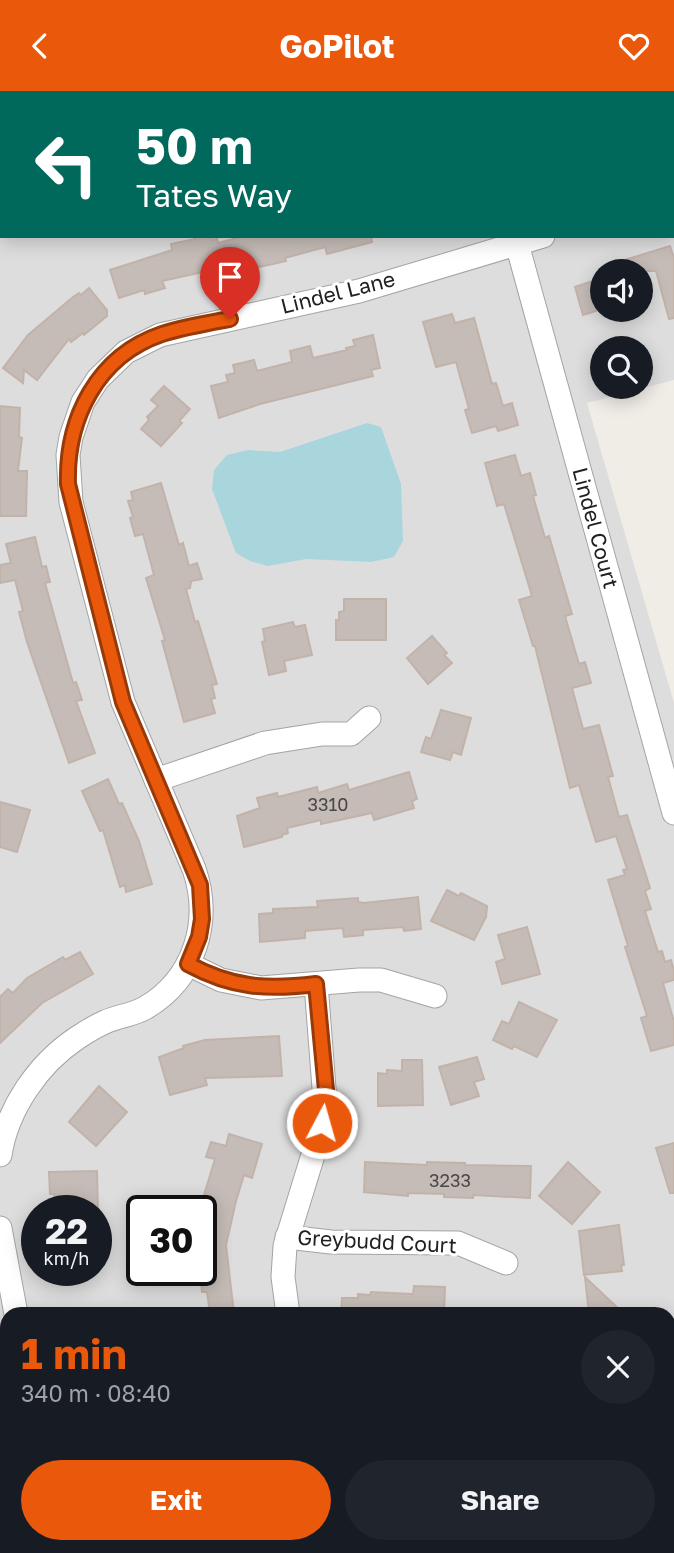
<!DOCTYPE html>
<meta charset="utf-8">
<style>
:root{--surface:#171b24;--page:#20242c;--text:#f1f3f6;--muted:#9ea1a6;--accent:#ea580c}
body{margin:0;font-family:"Golos Text",sans-serif;background:var(--page);color:var(--text);height:100vh;display:flex;flex-direction:column;font-size:26px;white-space:nowrap}
*{box-sizing:border-box;margin:0}
p{font-size:23px;color:var(--muted)}
.icon{flex:none;width:38px;height:38px;fill:none;stroke:currentColor;stroke-width:2;stroke-linecap:round;stroke-linejoin:round}
.map{position:relative;flex:1;overflow:hidden}
.side{position:absolute;left:0px;top:1216px;width:676px;height:247px;display:flex;flex-direction:column;background:var(--surface);border-radius:21px 21px 0 0;box-shadow:0 4px 18px #0003}
.side>*{flex:none}
.banner{position:absolute;left:0px;top:0px;width:676px;height:147px;box-shadow:0 4px 18px #0003;background:#00695c;color:#fff;overflow:hidden}
.buttons{position:absolute;left:590px;top:168px;display:grid;gap:14px}
.buttons a{display:grid;place-items:center;width:63px;height:63px;border-radius:50%;background:var(--surface);box-shadow:0 4px 18px #0003;font-size:35px}
.speed{position:absolute;left:21px;top:1104px;display:flex;gap:14px;font-size:35px;font-weight:700;text-align:center}
.speed>*{display:grid;place-content:center;width:91px;height:91px;border-radius:50%;background:var(--surface);box-shadow:0 4px 18px #0003;line-height:1}
.speed small{font-size:18px;font-weight:400}
.speed .limit{border:4px solid #111;border-radius:10px;background:#fff;color:#111}
.pin{position:absolute;display:grid;place-items:center;width:60px;height:60px;color:#fff;margin:-72px -30px;border-radius:50% 50% 50% 0;rotate:-45deg;box-shadow:0 0 7px #0007}
.pin .icon{rotate:45deg}
.me{position:absolute;width:77px;margin:-38px;rotate:6deg;stroke-linejoin:round;filter:drop-shadow(0 0 5px #0008)}
.turn{display:flex;align-items:center;gap:24px;height:147px;padding:0 21px;font-size:32px}
.turn .icon{width:91px;height:91px;stroke-width:2.5}
.turn b{display:block;font-size:49px;line-height:60px}
.round{display:grid;place-items:center;flex:none;width:74px;height:74px;border-radius:37px;background:var(--page)}
.summary{display:flex;align-items:center;justify-content:space-between;height:119px;padding:0 21px}
h1{font-size:42px;font-weight:700;line-height:52px;color:var(--accent)}
.cta{display:flex;gap:14px;margin-top:auto;padding:14px 21px}
.cta a{flex:1;height:80px;border-radius:42px;background:var(--accent);color:#fff;font-size:28px;font-weight:700;line-height:80px;text-align:center}
.cta a+a{background:var(--page);color:var(--text)}
header{display:flex;justify-content:space-between;align-items:center;height:91px;padding:0 21px;background:var(--accent);color:#fff;font-size:32px;font-weight:700}
.map>svg:first-child{display:block}
.residential{fill:#dedddd;fill-rule:evenodd}
.water{fill:#a9d5dc}
.building{fill:#c5bcb7;stroke:#c2b3aa;stroke-width:2}
.lines{fill:none;stroke-linecap:round;stroke-linejoin:round}
.minor-casing{stroke:#a4a4a4;stroke-width:25}
.major-casing{stroke:#985c05;stroke-width:31}
.minor{stroke:#fff;stroke-width:23}
.major{stroke:#f9cda4;stroke-width:28}
.route-casing{stroke:#983908;stroke-width:18}
.route{stroke:#ea580c;stroke-width:12}
.labels{text-anchor:middle;stroke-width:6;stroke-linejoin:round;paint-order:stroke}
.number-label{font-size:18px;fill:#494746}
.street-label{font-size:21px;fill:#202020;stroke:#fff}
</style>
<header><svg class="icon" aria-label="back" viewBox="0 0 24 24"><path d="M15 5l-7 7 7 7"/></svg>GoPilot<svg class="icon" aria-label="heart" viewBox="0 0 24 24"><path d="M12 20l-8-8c-3-5 5-10 8-4 3-6 11-1 8 4z"/></svg></header>
<div class="map">
<svg width="674" height="1462" viewBox="0 0 674 1462">
<rect width="100%" height="100%" fill="#f0ede7"/>
<g class="residential">
<path d="M0,0H674V289L587,312L674,612V1333L669,1338L668,1223H7V1436L4,1435L0,1444ZM2,2H674V145H2ZM602,180H640V219H602ZM602,257H640V296H602ZM37,1120H96V1180H37ZM142,1120H201V1180H142Z"/>
<polygon points="63,1456 547,1456 541,1462 79,1462"/>
</g>
<polygon class="water" points="367,332 381,336 401,393 403,450 394,466 371,471 306,468 268,475 250,470 236,462 212,398 214,379 227,364 248,359 280,361"/>
<g class="building">
<polygon points="195,145 211,145 212,149 217,148 218,152 244,145 371,145 372,151 327,163 325,156 285,167 286,170 205,188 203,181 162,190 165,197 145,203 144,199 119,207 110,179 172,159 171,153 195,148"/>
<polygon points="670,155 674,167 674,227 669,228 656,180 603,180 602,176"/>
<polygon points="602,187 602,218 583,224 575,196"/>
<polygon points="89,197 107,219 107,225 84,244 83,242 71,251 69,248 37,289 24,279 23,292 3,277 28,244 73,206 79,202 81,204"/>
<polygon points="452,223 455,232 474,227 492,293 496,292 503,315 512,312 518,334 498,340 496,335 472,342 465,319 469,318 456,271 436,276 423,231"/>
<polygon points="373,244 380,277 371,279 373,285 260,313 219,327 211,295 228,291 226,284 235,282 233,274 254,269 257,280 292,271 290,260 310,255 313,267 347,259 346,257 355,255 353,249"/>
<polygon points="164,295 190,318 179,330 182,332 161,355 141,338 149,329 147,326 158,315 151,309"/>
<polygon points="0,315 20,317 19,346 22,347 18,380 27,380 26,425 0,425"/>
<polygon points="515,364 521,385 530,382 536,404 533,405 545,447 549,445 572,523 565,525 579,573 585,571 591,592 572,597 583,638 599,634 613,685 608,686 619,726 627,724 650,797 645,800 651,818 645,820 658,861 662,860 665,871 671,869 674,880 674,889 663,892 674,931 674,954 651,960 641,927 647,925 625,856 628,855 608,789 625,784 623,779 627,778 616,745 596,751 579,694 570,697 535,555 533,555 519,509 532,505 504,413 497,415 485,372"/>
<polygon points="161,392 179,454 183,452 189,475 197,472 202,488 191,490 190,497 186,498 195,531 198,530 217,593 212,594 215,607 211,608 215,622 184,631 162,550 165,549 146,487 154,484 143,443 135,445 130,427 133,426 128,410 133,409 131,401"/>
<polygon points="35,446 42,476 46,475 50,491 45,492 73,592 76,591 82,609 76,610 95,662 69,672 27,551 19,521 23,520 15,489 0,492 0,474 11,472 6,453"/>
<polygon points="344,508 386,508 386,549 336,549 336,529 339,529 339,521 344,520"/>
<polygon points="293,531 295,536 305,534 312,564 284,570 286,580 269,584 262,551 265,550 263,538"/>
<polygon points="432,545 447,562 444,564 452,572 428,593 407,567"/>
<polygon points="441,619 471,627 461,664 453,661 450,669 421,661 426,646 431,648"/>
<polygon points="409,681 417,708 412,710 414,717 374,729 372,722 321,733 321,729 287,737 288,742 282,744 282,746 244,756 237,725 260,717 257,707 277,702 278,706 317,696 318,702 347,693 349,699"/>
<polygon points="108,688 119,713 122,712 139,750 152,793 126,801 125,794 120,796 103,739 100,740 82,700"/>
<polygon points="0,711 30,719 17,761 0,756"/>
<polygon points="447,799 459,805 461,802 487,815 486,826 474,849 431,830"/>
<polygon points="418,806 421,838 404,840 403,836 363,839 363,844 344,846 343,837 305,840 305,847 260,851 259,823 273,822 273,818 318,816 317,810 358,807 358,811 364,812"/>
<polygon points="527,836 540,883 502,893 496,871 505,868 498,844"/>
<polygon points="80,861 93,883 42,912 0,952 0,906 8,898 13,902 27,887 63,866 65,869"/>
<polygon points="519,911 557,929 537,966 514,955 512,958 493,949 502,930 509,933"/>
<polygon points="279,945 282,985 205,987 207,994 170,1004 159,966 184,957 183,955 205,949"/>
<polygon points="477,966 484,988 474,991 479,1005 451,1014 439,976"/>
<polygon points="402,969 422,969 423,1014 378,1015 378,982 387,983 387,979 402,980"/>
<polygon points="99,995 127,1021 96,1055 69,1031"/>
<polygon points="229,1043 262,1053 252,1087 244,1084 236,1110 226,1154 234,1223 210,1223 207,1201 202,1201 200,1180 201,1114 215,1068 206,1066 211,1051 226,1055"/>
<polygon points="674,1052 674,1102 670,1102 656,1057"/>
<polygon points="365,1071 427,1074 427,1071 465,1072 465,1074 531,1075 530,1107 473,1104 473,1107 444,1106 444,1103 408,1102 408,1105 364,1101"/>
<polygon points="568,1071 600,1101 572,1133 539,1105"/>
<polygon points="97,1080 98,1120 55,1120 54,1103 50,1103 49,1081"/>
<polygon points="619,1134 624,1174 621,1174 622,1180 584,1184 579,1140"/>
<polygon points="585,1186 624,1223 589,1223"/>
<polygon points="414,1195 445,1196 444,1223 341,1223 342,1207 358,1207 358,1203 370,1204 371,1201 413,1203"/>
</g>
<g class="lines">
<g class="minor-casing">
<g id="minor">
<polyline points="65,2 71,0"/>
<polyline points="0,21 2,21"/>
<polyline points="517,153 674,722"/>
<polyline points="156,689 265,652 322,643 351,643 369,627"/>
<polyline points="188,873 221,889 261,897 359,889 381,889 435,905"/>
<path d="M0,1064C7,1018 38,973 77,947C86,941 96,935 105,931C118,925 133,924 145,917C195,888 212,830 194,778L123,611L71,411L68,364L71,346L83,311L98,288L126,261L160,244L359,200L543,145"/>
<polyline points="0,1137 16,1223"/>
<polyline points="287,1146 331,1151 458,1152 506,1172"/>
<polyline points="288,1223 283,1186 285,1155 321,1038 325,1010 316,893"/>
<polyline points="0,1361 7,1361"/>
<polyline points="16,1462 18,1456"/>
</g>
</g>
<g class="major-casing">
<g id="major">
<polyline points="668,1356 674,1349"/>
<polyline points="577,1462 583,1456"/>
</g>
</g>
<use href="#minor" class="minor"/>
<use href="#major" class="major"/>
</g>
<g class="lines">
<g class="route-casing">
<path id="route" d="M230,228C208,232 184,236 162,243C97,265 66,328 68,393L123,611L200,794L202,828L199,846L188,873C232,897 267,899 316,893L326,999L322,1032"/>
</g>
<use href="#route" class="route"/>
</g>
<g class="labels">
<g class="number-label">
<text x="328" y="720">3310</text>
<text x="450" y="1096">3233</text>
</g>
<g class="street-label">
<text transform="translate(338 202) rotate(-14)" y="7">Lindel Lane</text>
<text transform="translate(595 437) rotate(75)" y="7">Lindel Court</text>
<text transform="translate(377 1151) rotate(3)" y="7">Greybudd Court</text>
</g>
</g>
</svg>
<div class="buttons">
<a><svg class="icon" aria-label="sound" viewBox="0 0 24 24"><path d="M4 9h4l5-4v14l-5-4H4zM17 9q2 3 0 6"/></svg></a>
<a><svg class="icon" aria-label="search" viewBox="0 0 24 24"><circle cx="10" cy="10" r="6"/><path d="M15 15l6 6"/></svg></a>
</div>
<div class="speed"><div>22<small>km/h</small></div><div class="limit">30</div></div>
<div class="pin" style="left:230px;top:228px;background:#d93025"><svg class="icon" aria-label="arrive" viewBox="0 0 24 24"><path d="M6 21V4h12l-3 4 3 4H6"/></svg></div>
<svg class="me" style="left:322px;top:1032px" viewBox="-20 -20 40 40"><circle r="17" fill="#ea580c" stroke="#fff" stroke-width="3"/><path d="M0-11L8 9 0 5-8 9z" fill="#fff"/></svg>
<div class="banner">
<div class="turn"><svg class="icon" aria-label="left" viewBox="0 0 24 24"><path d="M17 20v-9H6M10 6l-5 5 5 5"/></svg><div><b>50 m</b>Tates Way</div></div>
</div>
<section class="side">
<div class="summary"><div><h1>1 min</h1><p>340 m · 08:40</p></div><a class="round"><svg class="icon" aria-label="close" viewBox="0 0 24 24"><path d="M6 6l12 12M18 6L6 18"/></svg></a></div>
<div class="cta"><a>Exit</a><a>Share</a></div>
</section>
</div>
